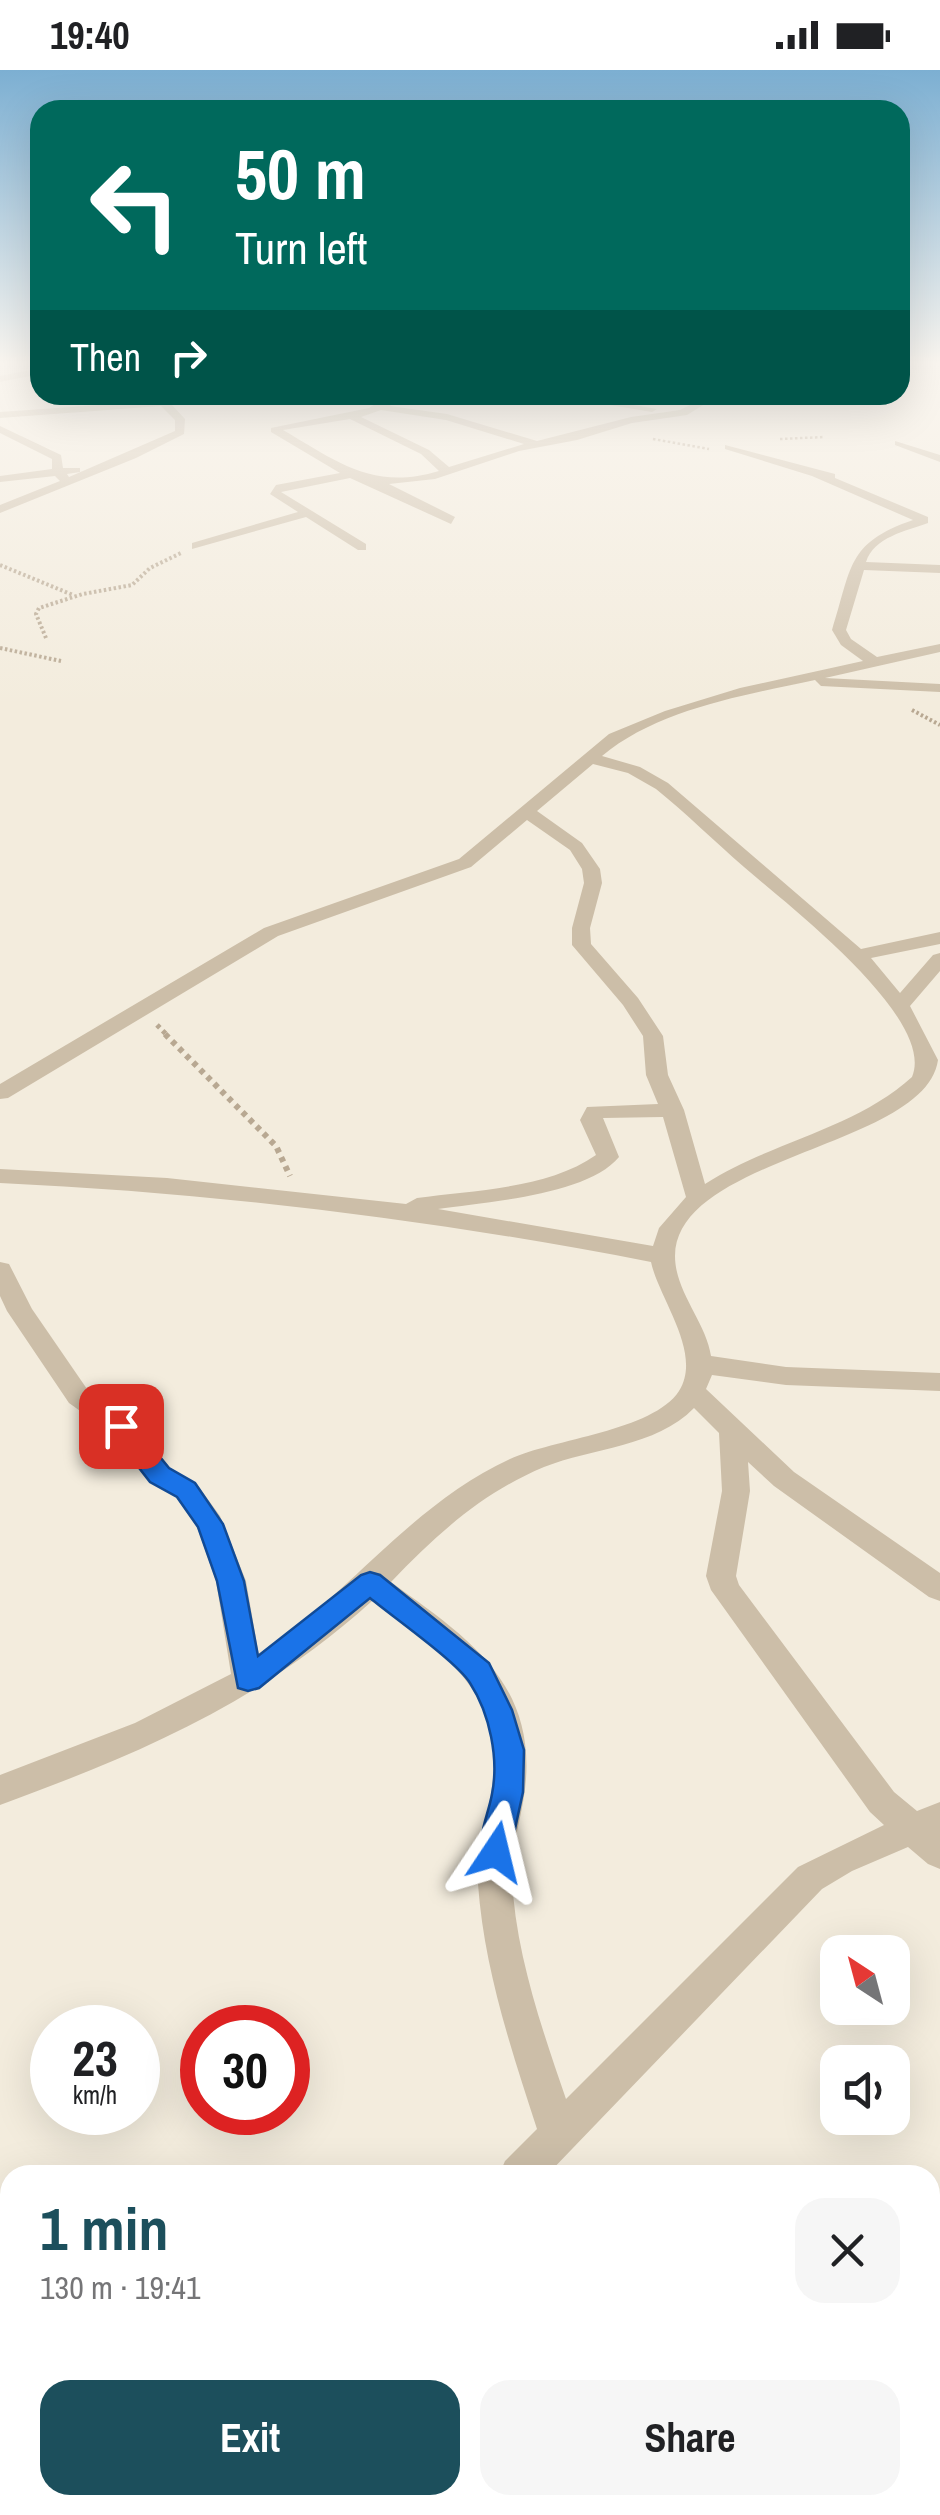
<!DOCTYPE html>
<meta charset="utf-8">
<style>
:root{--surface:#fff;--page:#f6f6f6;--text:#202124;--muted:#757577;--accent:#1c4f5c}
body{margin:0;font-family:"Archivo Narrow",sans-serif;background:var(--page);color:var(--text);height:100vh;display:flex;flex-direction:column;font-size:38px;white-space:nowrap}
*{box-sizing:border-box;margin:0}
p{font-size:32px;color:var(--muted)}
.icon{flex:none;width:55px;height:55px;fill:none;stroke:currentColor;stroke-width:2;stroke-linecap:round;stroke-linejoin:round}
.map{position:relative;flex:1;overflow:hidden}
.side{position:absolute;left:0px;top:2095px;width:940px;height:350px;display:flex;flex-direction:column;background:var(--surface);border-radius:30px 30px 0 0;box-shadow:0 10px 40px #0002}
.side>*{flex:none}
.guide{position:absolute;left:30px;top:30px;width:880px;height:305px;border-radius:30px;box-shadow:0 10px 40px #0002;background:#00695c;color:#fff;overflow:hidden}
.needle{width:65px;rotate:324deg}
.controls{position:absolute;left:820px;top:1865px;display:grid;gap:20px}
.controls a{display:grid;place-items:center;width:90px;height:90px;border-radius:20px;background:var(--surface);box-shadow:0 10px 40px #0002;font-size:50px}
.speed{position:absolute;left:30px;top:1935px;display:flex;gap:20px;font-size:50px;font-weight:700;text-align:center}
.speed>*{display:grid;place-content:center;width:130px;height:130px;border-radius:50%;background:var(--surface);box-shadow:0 10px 40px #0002;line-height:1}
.speed small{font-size:25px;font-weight:400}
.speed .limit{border:15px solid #d22;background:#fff;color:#111}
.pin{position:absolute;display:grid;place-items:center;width:85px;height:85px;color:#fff;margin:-42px;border-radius:20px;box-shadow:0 5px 15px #0006}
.me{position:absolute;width:110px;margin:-55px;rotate:10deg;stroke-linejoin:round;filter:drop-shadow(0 0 8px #0008)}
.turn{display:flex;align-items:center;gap:35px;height:210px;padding:0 40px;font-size:45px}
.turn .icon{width:130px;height:130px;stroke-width:2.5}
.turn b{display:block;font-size:70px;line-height:85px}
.then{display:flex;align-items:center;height:95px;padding:0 40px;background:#0003;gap:20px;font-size:38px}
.round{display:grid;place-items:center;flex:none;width:105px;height:105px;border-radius:30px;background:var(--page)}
.headline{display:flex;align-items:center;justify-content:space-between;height:170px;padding:0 40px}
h1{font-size:60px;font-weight:800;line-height:75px;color:var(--accent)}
.primary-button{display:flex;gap:20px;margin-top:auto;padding:20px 40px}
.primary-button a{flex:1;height:115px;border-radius:30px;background:var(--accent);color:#fff;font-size:40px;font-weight:800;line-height:115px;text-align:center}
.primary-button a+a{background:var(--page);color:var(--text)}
.status{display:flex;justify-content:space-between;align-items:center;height:70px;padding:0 50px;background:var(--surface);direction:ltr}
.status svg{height:28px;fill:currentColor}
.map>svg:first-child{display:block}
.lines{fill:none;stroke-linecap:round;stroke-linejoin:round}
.path-far3{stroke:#b8a892;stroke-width:2.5;stroke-dasharray:2.5 2.5;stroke-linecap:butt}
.path-far2{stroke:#b8a892;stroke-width:4;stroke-dasharray:2.5 2.5;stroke-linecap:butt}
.path-far1{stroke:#b8a892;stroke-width:5;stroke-dasharray:4 4;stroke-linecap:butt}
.path{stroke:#b8a892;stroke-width:6;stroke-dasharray:5 5;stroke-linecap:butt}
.minor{fill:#ccbea8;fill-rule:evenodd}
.route{fill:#1a73e8;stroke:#114b97;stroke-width:2.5}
</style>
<div class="status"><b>19:40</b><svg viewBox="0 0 49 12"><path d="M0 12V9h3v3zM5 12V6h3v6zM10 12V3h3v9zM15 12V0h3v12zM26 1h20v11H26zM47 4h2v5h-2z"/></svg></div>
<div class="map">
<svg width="940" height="2445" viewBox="0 0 940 2445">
<rect width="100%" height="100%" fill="#f3ecdd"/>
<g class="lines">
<g class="path-far3">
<polyline points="653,369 709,379"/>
<polyline points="780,369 824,367"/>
</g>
<g class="path-far2">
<polyline points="0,495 73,525"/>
<polyline points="46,568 36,544 39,538 83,524 132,515 150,498 181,483"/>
<polyline points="0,578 61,591"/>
<polyline points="912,640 940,655"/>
</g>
<polyline class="path-far1" points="157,955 168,966"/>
<polyline class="path" points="165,964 276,1076 290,1106"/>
<g class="minor">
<polygon points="40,298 40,304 0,312 0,306"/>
<polygon points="151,325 162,325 166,330 278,325 172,335 185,349 184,364 136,388 0,443 0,435 60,411 55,406 0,412 0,406 52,399 52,389 0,363 0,356 61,385 63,398 80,398 80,402 67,404 69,407 175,361 175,350 161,336 0,348 0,342 156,331"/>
<path d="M389,325H400L390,336L447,344L537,371L631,347L680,340L708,326L713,329L687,345L632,353L577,370L519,381L435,409L389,414L455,447L451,454L350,408L281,422L366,474V480H358L306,447L192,479V473L298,442L270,424L276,415L340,403L271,362V358L369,338ZM381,340L446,350L524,374L449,397L429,380L361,347ZM350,349L421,384L439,401C373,421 338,392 283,360Z"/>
<polygon points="549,325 575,325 657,339 652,342"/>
<polygon points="895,371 940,385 940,392 895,375"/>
<path d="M725,375L835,404V408L928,447V453C906,461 874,467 866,492L940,495V503L864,500L846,560L851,569L877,587L940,574V582L825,608L940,614V622L821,616L815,610C745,625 658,639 602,686L640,697L668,713L861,879L940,862V874L871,888L900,923L933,885L940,883V901L910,936L938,990C926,1077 676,1086 675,1186C675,1222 706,1252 711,1286L786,1297L940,1303V1321L786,1315L712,1305L706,1319L794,1402L940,1503V1531L929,1527L774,1416L748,1392L750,1421L736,1506L739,1515L894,1722L917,1741L940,1732V1799L928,1794L908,1777L852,1801L822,1819L547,2105H499L505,2091L537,2059C511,1979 484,1898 478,1814C475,1780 488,1749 492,1716C506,1620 439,1580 372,1531C261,1632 139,1684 0,1735V1705L135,1653L231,1604L216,1511L197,1457L176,1427L150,1412L111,1363L69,1333L7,1241L0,1226V1192L9,1194L32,1239L87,1319L131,1349L170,1398L196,1413L220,1446L246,1511L259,1586C348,1525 412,1434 510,1389C553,1369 653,1361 679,1321C703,1283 659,1229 651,1192C436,1150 219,1123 0,1113V1099L167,1108L406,1134L417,1128C473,1120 548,1119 596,1085L580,1050L587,1037L658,1034L646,1005L643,966L623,935L572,875V858L584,813L582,799L570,780L527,750L471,797L278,866L8,1028L0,1029V1014L264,858L459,789L609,664L665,641L740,618L863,591L841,575L832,560C852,498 846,473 913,450L812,406L725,379ZM593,694L628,703L656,719C687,744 714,771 744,797C784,832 937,948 912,1007C855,1059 770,1072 705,1114L684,1040L668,1005L663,966L638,928L591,874L590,858L602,813L600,799L582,773L537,741ZM663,1047L686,1127L659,1158L653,1176L438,1139C486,1132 588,1125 619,1087L603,1048ZM694,1338L719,1363L722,1421L706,1506L711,1520L870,1742L884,1755L798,1797L566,2029C542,1959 515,1882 512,1807C511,1773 524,1742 526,1709C533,1608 462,1564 391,1512C437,1464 482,1423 544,1397C592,1378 656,1377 694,1338Z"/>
<polygon points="10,2226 10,2268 0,2270 0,2228"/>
<polygon points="231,2435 277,2435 281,2445 235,2445"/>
</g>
</g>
<linearGradient id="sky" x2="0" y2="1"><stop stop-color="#7cafd2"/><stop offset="0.46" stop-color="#faf6f0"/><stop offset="1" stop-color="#faf6f0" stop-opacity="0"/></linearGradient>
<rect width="940" height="636" fill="url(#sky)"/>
<path class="route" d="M121,1347L130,1350L169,1398L195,1413L223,1454L244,1511L258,1586L361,1505L370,1502L380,1505L489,1593L512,1640L524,1680L523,1722L508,1791L496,1796L485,1791C475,1769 488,1747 492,1724C499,1689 490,1644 470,1613C457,1592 393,1547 370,1528L259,1618L248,1621L238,1618L217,1511L198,1457L177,1427L150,1412L112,1363L109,1356L112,1350Z"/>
</svg>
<div class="controls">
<a><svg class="needle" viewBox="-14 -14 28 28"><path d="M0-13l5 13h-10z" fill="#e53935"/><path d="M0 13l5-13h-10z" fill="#757577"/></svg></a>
<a><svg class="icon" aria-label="sound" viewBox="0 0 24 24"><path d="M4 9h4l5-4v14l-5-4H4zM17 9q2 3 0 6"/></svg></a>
</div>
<div class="speed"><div>23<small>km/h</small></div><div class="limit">30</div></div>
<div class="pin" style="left:121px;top:1356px;background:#d93025"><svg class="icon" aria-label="arrive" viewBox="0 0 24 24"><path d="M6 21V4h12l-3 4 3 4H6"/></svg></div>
<svg class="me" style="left:496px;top:1782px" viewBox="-20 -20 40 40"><path d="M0-17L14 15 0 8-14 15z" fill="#1a73e8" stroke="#fff" stroke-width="4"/></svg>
<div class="guide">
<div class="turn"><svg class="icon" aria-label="left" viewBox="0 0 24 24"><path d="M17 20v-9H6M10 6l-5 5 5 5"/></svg><div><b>50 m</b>Turn left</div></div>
<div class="then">Then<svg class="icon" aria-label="right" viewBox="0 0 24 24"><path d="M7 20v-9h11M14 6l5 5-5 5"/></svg></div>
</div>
<section class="side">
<div class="headline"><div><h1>1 min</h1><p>130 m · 19:41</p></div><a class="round"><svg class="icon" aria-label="close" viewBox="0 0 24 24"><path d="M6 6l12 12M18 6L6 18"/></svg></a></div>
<div class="primary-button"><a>Exit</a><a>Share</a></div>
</section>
</div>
